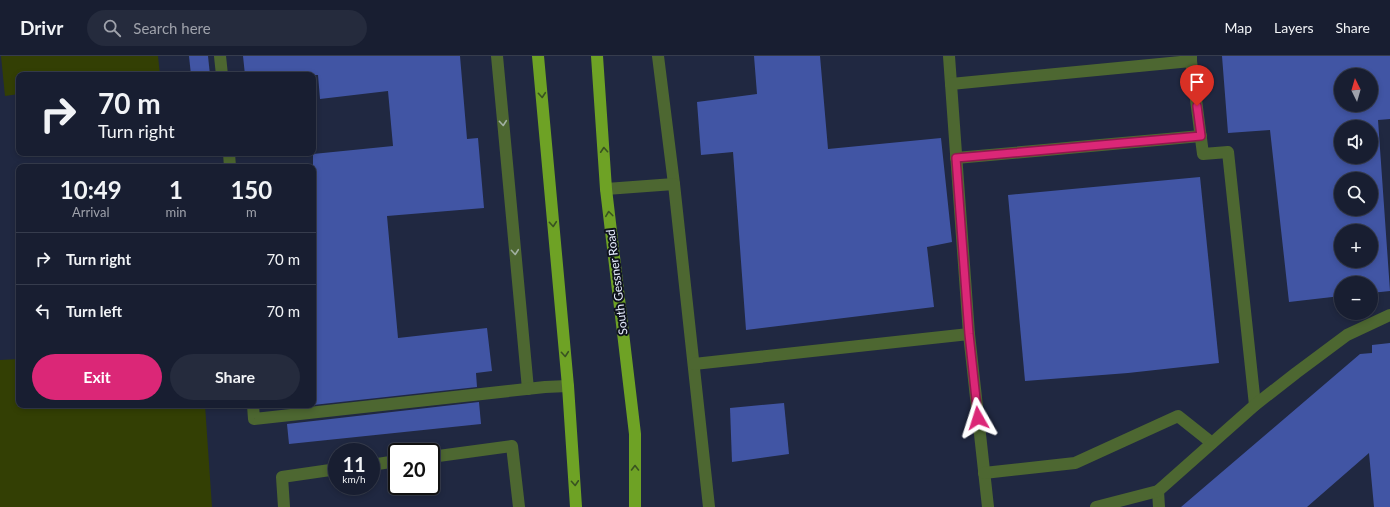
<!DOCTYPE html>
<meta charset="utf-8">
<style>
:root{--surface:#181e31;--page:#252b3d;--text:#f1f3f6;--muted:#9fa2ab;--line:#363c4d;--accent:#db2777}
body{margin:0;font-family:Lato,sans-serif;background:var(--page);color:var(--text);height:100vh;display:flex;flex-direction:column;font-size:15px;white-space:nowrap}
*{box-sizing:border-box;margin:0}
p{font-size:13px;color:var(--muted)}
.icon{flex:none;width:22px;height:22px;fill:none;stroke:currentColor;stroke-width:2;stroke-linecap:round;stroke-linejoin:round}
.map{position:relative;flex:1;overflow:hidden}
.panel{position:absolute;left:16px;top:108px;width:300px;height:244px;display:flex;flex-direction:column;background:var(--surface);border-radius:8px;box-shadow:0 2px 6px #0003,0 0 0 1px var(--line)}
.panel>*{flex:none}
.top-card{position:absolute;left:16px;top:16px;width:300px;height:84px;border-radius:8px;box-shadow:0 2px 6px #0003,0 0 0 1px var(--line);background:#181e31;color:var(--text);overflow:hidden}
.needle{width:26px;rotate:355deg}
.controls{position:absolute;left:1334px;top:12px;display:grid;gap:8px}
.controls a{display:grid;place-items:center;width:44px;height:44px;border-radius:50%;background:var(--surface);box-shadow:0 2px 6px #0003,0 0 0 1px var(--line);font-size:20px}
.speed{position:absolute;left:328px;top:387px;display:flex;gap:8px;font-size:20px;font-weight:700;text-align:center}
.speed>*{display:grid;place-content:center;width:52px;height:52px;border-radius:50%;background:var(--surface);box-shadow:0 2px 6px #0003,0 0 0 1px var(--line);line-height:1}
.speed small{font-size:10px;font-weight:400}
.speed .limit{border:2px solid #111;border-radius:6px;background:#fff;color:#111}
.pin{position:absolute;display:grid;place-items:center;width:34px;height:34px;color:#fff;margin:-41px -17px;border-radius:50% 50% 50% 0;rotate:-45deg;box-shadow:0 0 4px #0007}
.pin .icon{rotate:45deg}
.me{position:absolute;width:44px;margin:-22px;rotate:354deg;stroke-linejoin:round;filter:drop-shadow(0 0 3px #0008)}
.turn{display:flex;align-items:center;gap:14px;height:84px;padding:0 16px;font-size:18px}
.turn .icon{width:52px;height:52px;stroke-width:2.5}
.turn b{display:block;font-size:28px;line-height:34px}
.eta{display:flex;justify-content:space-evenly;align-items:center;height:68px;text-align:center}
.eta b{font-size:24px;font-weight:700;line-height:28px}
.button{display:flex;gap:8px;margin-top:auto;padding:8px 16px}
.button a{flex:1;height:46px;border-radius:24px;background:var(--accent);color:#fff;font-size:16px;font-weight:700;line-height:46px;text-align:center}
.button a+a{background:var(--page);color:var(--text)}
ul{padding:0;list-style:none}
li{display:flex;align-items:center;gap:12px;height:52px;padding:0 16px;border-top:1px solid var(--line)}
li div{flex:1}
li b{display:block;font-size:15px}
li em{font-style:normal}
header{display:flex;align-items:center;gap:24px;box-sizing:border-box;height:56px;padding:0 20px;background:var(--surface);border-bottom:1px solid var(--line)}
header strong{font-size:19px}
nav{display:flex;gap:22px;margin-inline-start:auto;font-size:14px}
.search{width:280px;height:36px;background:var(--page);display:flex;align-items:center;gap:10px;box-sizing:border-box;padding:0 14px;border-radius:22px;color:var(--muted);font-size:15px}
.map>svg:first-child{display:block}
.green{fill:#333f04}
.building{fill:#4155a4;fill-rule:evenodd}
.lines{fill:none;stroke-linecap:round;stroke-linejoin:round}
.minor{stroke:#4d6731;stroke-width:12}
.major{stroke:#6ea225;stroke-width:12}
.oneway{stroke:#395321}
.oneway2{stroke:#a1b0a1}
.route-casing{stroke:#8e194d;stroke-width:10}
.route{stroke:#db2777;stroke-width:7}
.labels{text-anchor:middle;stroke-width:4;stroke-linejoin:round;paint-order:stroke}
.street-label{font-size:12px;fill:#e6ecfd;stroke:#0e121d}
</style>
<header>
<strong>Drivr</strong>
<div class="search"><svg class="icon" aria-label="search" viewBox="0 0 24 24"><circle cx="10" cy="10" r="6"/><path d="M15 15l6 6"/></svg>Search here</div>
<nav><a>Map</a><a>Layers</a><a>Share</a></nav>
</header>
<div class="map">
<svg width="1390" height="451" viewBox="0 0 1390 451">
<rect width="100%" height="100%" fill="#202841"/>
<g class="green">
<polygon points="1,0 158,0 160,19 19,19 19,38 5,40"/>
<polygon points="19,303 19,349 205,349 212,451 0,451 0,304"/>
</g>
<g class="building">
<polygon points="189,0 208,0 210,19 191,19"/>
<polygon points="243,0 460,0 467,83 478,82 484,152 387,160 398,282 487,272 492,315 476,317 477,331 313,349 313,98 393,90 388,35 320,43 318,19 245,19"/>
<polygon points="754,0 820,0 828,93 941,82 952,186 927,191 934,251 746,274 733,96 701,99 697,46 757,38"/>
<path d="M1222,0H1390V63L1378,64L1390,235L1371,237V227H1341V240L1289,246L1270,74L1228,77ZM1341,19H1371V49H1341ZM1341,71H1371V101H1341ZM1341,123H1371V153H1341ZM1341,175H1371V205H1341Z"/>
<polygon points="1200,121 1219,307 1128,317 1025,325 1008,139"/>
<polygon points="1390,287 1390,451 1374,451 1369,397 1307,451 1181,451 1360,298 1372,297 1372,289"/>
<polygon points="479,346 481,368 289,388 287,368"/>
<polygon points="784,347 789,398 732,406 730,352"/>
</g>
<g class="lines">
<g class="minor">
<polyline points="220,0 222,19"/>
<polyline points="497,0 528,333"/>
<polyline points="658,0 674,128"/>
<polyline points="949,0 951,28"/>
<polyline points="1191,5 1203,98 1228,96 1255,349"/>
<polyline points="229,97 230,111"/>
<polyline points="956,102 1201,80"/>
<polyline points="606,133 674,128 709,451"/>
<polyline points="969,278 951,28 1191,5 1191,0"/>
<polyline points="694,308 969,278 988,451"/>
<polyline points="253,349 254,363 545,331 568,330"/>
<polyline points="431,401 512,390 519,451"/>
<polyline points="371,409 397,405"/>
<polyline points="984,417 1075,407 1178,360 1212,387"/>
<polyline points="1158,435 1159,451"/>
<polyline points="284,451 282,421 337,413"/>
<polyline points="1096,451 1158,435 1255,349 1296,317 1347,279 1390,259"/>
</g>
<g class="major">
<polyline points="538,0 568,330 576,451"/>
<polyline points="597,0 606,133 635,378 635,451"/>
</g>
</g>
<defs><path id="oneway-chevron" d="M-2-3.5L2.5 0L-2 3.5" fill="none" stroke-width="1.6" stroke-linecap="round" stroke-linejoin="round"/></defs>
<g class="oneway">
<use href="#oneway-chevron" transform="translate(542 39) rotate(85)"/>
<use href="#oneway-chevron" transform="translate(604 94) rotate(-94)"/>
<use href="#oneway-chevron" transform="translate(609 158) rotate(-97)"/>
<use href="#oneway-chevron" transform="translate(553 168) rotate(85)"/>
<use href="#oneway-chevron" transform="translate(565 298) rotate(85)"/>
<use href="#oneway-chevron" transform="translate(635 412) rotate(-90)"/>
<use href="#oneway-chevron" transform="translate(575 427) rotate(86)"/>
</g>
<g class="oneway2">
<use href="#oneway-chevron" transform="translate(503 67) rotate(85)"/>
<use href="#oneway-chevron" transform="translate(515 196) rotate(85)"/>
</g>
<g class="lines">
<g class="route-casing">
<polyline id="route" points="978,362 969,278 956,102 1201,80 1197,50"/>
</g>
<use href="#route" class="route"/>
</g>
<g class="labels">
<g class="street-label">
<text transform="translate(617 226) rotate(-97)" y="4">South Gessner Road</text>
</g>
</g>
</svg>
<div class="controls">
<a><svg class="needle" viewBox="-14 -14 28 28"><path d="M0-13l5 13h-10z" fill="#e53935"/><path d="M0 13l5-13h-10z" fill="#9fa2ab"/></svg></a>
<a><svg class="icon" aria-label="sound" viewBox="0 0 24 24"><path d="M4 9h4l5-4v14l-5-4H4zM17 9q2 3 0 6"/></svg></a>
<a><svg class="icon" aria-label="search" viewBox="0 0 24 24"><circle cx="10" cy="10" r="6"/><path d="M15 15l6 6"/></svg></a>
<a>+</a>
<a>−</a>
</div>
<div class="speed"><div>11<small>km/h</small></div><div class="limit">20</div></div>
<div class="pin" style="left:1197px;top:50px;background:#d93025"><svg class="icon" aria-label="arrive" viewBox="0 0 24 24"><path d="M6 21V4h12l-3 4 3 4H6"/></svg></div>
<svg class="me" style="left:978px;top:362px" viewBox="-20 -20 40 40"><path d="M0-17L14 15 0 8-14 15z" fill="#db2777" stroke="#fff" stroke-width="4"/></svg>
<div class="top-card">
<div class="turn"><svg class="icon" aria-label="right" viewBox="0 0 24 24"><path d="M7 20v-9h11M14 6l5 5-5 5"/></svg><div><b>70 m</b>Turn right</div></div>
</div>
<section class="panel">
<div class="eta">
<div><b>10:49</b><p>Arrival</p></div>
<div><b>1</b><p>min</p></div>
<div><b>150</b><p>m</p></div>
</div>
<ul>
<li><svg class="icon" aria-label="right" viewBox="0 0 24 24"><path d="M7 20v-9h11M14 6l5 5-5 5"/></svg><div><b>Turn right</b></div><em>70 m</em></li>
<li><svg class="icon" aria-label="left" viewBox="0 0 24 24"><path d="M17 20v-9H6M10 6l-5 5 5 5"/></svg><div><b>Turn left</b></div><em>70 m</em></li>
</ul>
<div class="button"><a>Exit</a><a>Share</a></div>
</section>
</div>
